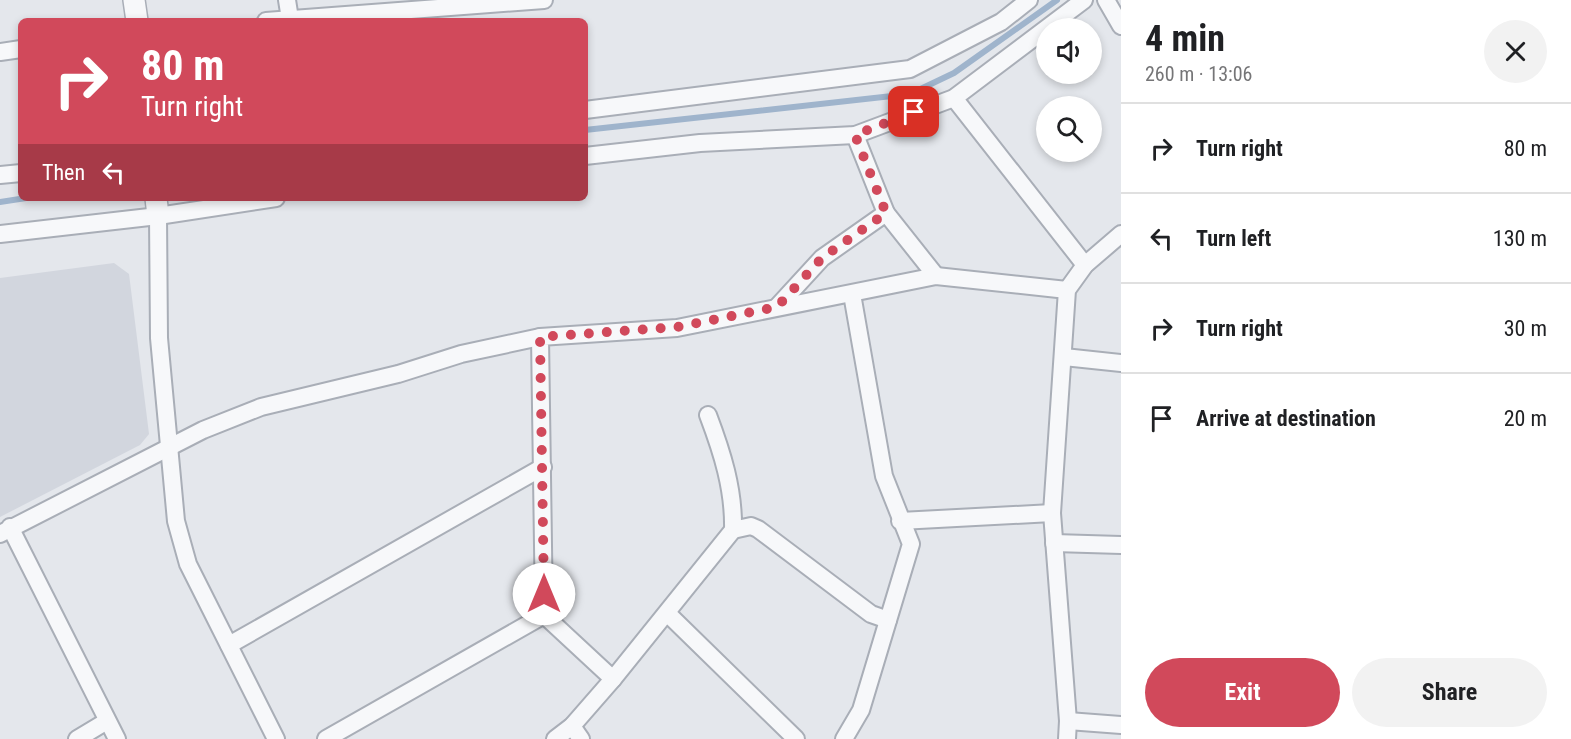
<!DOCTYPE html>
<meta charset="utf-8">
<style>
:root{--surface:#fff;--page:#f2f2f2;--text:#202124;--muted:#757577;--line:#e0e0e0;--accent:#d1495b}
body{margin:0;font-family:"Roboto Condensed",sans-serif;background:var(--page);color:var(--text);height:100vh;display:flex;flex-direction:column;font-size:22px;white-space:nowrap}
*{box-sizing:border-box;margin:0}
p{font-size:20px;color:var(--muted)}
.icon{flex:none;width:33px;height:33px;fill:none;stroke:currentColor;stroke-width:2;stroke-linecap:round;stroke-linejoin:round}
.map{position:relative;flex:1;overflow:hidden}
.side{display:flex;flex-direction:column;background:var(--surface);width:450px}
.side>*{flex:none}
.top-card{position:absolute;left:18px;top:18px;width:570px;height:183px;border-radius:9px;box-shadow:0 3px 9px #0003;background:#d1495b;color:#fff;overflow:hidden}
.controls{position:absolute;left:1036px;top:18px;display:grid;gap:12px}
.controls a{display:grid;place-items:center;width:66px;height:66px;border-radius:50%;background:var(--surface);box-shadow:0 3px 9px #0003;font-size:30px}
.pin{position:absolute;display:grid;place-items:center;width:51px;height:51px;color:#fff;margin:-26px;border-radius:12px;box-shadow:0 3px 9px #0006}
.me{position:absolute;width:66px;margin:-33px;rotate:0deg;stroke-linejoin:round;filter:drop-shadow(0 0 4px #0008)}
.turn{display:flex;align-items:center;gap:21px;height:126px;padding:0 24px;font-size:27px}
.turn .icon{width:78px;height:78px;stroke-width:2.5}
.turn b{display:block;font-size:42px;line-height:51px}
.then{display:flex;align-items:center;height:57px;padding:0 24px;background:#0003;gap:12px;font-size:22px}
.round{display:grid;place-items:center;flex:none;width:63px;height:63px;border-radius:32px;background:var(--page)}
.summary{display:flex;align-items:center;justify-content:space-between;height:102px;padding:0 24px}
h1{font-size:36px;font-weight:700;line-height:45px}
.button{display:flex;gap:12px;margin-top:auto;padding:12px 24px}
.button a{flex:1;height:69px;border-radius:36px;background:var(--accent);color:#fff;font-size:24px;font-weight:700;line-height:69px;text-align:center}
.button a+a{background:var(--page);color:var(--text)}
ul{padding:0;list-style:none}
li{display:flex;align-items:center;gap:18px;height:90px;padding:0 24px;border-top:2px solid var(--line)}
li div{flex:1}
li b{display:block;font-size:22px}
li em{font-style:normal}
main{display:flex;flex:1;min-height:0}
.map>svg:first-child{display:block}
.built{fill:#d2d6de}
.lines{fill:none;stroke-linecap:round;stroke-linejoin:round}
.stream{stroke:#9fb4cc;stroke-width:6}
.minor-casing{stroke:#a9aeb7;stroke-width:20}
.tertiary-casing{stroke:#a9aeb7;stroke-width:24}
.minor{stroke:#f7f8fa;stroke-width:16}
.tertiary{stroke:#f7f8fa;stroke-width:21}
.route{stroke:#d1495b;stroke-width:10;stroke-dasharray:0 18}
</style>
<main>
<div class="map">
<svg width="1121" height="739" viewBox="0 0 1121 739">
<rect width="100%" height="100%" fill="#e4e7ec"/>
<polygon class="built" points="114,263 129,274 149,434 140,445 0,517 0,278"/>
<g class="lines">
<g class="stream">
<polyline points="585,130 910,94 954,73 1057,0"/>
<polyline points="0,202 26,198"/>
</g>
<g class="minor-casing">
<g id="minor">
<polyline points="287,0 290,19"/>
<polyline points="1106,0 1121,26"/>
<polyline points="266,21 544,0"/>
<polyline points="0,52 21,49"/>
<polyline points="954,98 1085,265"/>
<polyline points="585,110 910,69 1001,22 1029,0"/>
<polyline points="585,156 700,143 855,135 954,98 1084,0"/>
<polyline points="0,175 21,173"/>
<polyline points="886,213 936,276"/>
<polyline points="158,216 159,338 176,521 188,564 276,739"/>
<polyline points="0,234 158,216 276,198"/>
<polyline points="777,307 822,258 886,213 855,135"/>
<polyline points="1064,357 1121,363"/>
<path d="M708,415C722,452 734,489 733,530L751,526L758,529L871,614L888,620"/>
<polyline points="900,521 1052,513"/>
<polyline points="10,527 117,739"/>
<polyline points="0,534 203,430 261,407 398,374 461,354 540,337"/>
<polyline points="1054,543 1121,545"/>
<polyline points="667,613 796,739"/>
<polyline points="544,615 540,337 677,328 936,276 1067,290"/>
<polyline points="229,645 543,467"/>
<polyline points="1068,721 1121,725"/>
<polyline points="572,726 581,739"/>
<polyline points="77,739 107,721"/>
<polyline points="326,739 544,615 613,679"/>
<polyline points="555,739 572,726 613,679 733,530"/>
<polyline points="844,739 861,710 911,544 884,476 852,294"/>
<polyline points="1067,739 1068,721 1052,513 1067,290 1085,265 1121,234"/>
</g>
</g>
<g class="tertiary-casing">
<g id="tertiary">
<polyline points="134,0 137,21"/>
<polyline points="156,198 158,216"/>
</g>
</g>
<use href="#minor" class="minor"/>
<use href="#tertiary" class="tertiary"/>
</g>
<g class="lines">
<polyline class="route" points="544,594 540,337 677,327 777,307 822,258 886,213 855,135 914,112"/>
</g>
</svg>
<div class="controls">
<a><svg class="icon" aria-label="sound" viewBox="0 0 24 24"><path d="M4 9h4l5-4v14l-5-4H4zM17 9q2 3 0 6"/></svg></a>
<a><svg class="icon" aria-label="search" viewBox="0 0 24 24"><circle cx="10" cy="10" r="6"/><path d="M15 15l6 6"/></svg></a>
</div>
<div class="pin" style="left:914px;top:112px;background:#d93025"><svg class="icon" aria-label="arrive" viewBox="0 0 24 24"><path d="M6 21V4h12l-3 4 3 4H6"/></svg></div>
<svg class="me" style="left:544px;top:594px" viewBox="-20 -20 40 40"><circle r="19" fill="#fff"/><path d="M0-13L10 11 0 6-10 11z" fill="#d1495b"/></svg>
<div class="top-card">
<div class="turn"><svg class="icon" aria-label="right" viewBox="0 0 24 24"><path d="M7 20v-9h11M14 6l5 5-5 5"/></svg><div><b>80 m</b>Turn right</div></div>
<div class="then">Then<svg class="icon" aria-label="left" viewBox="0 0 24 24"><path d="M17 20v-9H6M10 6l-5 5 5 5"/></svg></div>
</div>
</div>
<section class="side">
<div class="summary"><div><h1>4 min</h1><p>260 m · 13:06</p></div><a class="round"><svg class="icon" aria-label="close" viewBox="0 0 24 24"><path d="M6 6l12 12M18 6L6 18"/></svg></a></div>
<ul>
<li><svg class="icon" aria-label="right" viewBox="0 0 24 24"><path d="M7 20v-9h11M14 6l5 5-5 5"/></svg><div><b>Turn right</b></div><em>80 m</em></li>
<li><svg class="icon" aria-label="left" viewBox="0 0 24 24"><path d="M17 20v-9H6M10 6l-5 5 5 5"/></svg><div><b>Turn left</b></div><em>130 m</em></li>
<li><svg class="icon" aria-label="right" viewBox="0 0 24 24"><path d="M7 20v-9h11M14 6l5 5-5 5"/></svg><div><b>Turn right</b></div><em>30 m</em></li>
<li><svg class="icon" aria-label="arrive" viewBox="0 0 24 24"><path d="M6 21V4h12l-3 4 3 4H6"/></svg><div><b>Arrive at destination</b></div><em>20 m</em></li>
</ul>
<div class="button"><a>Exit</a><a>Share</a></div>
</section>
</main>
